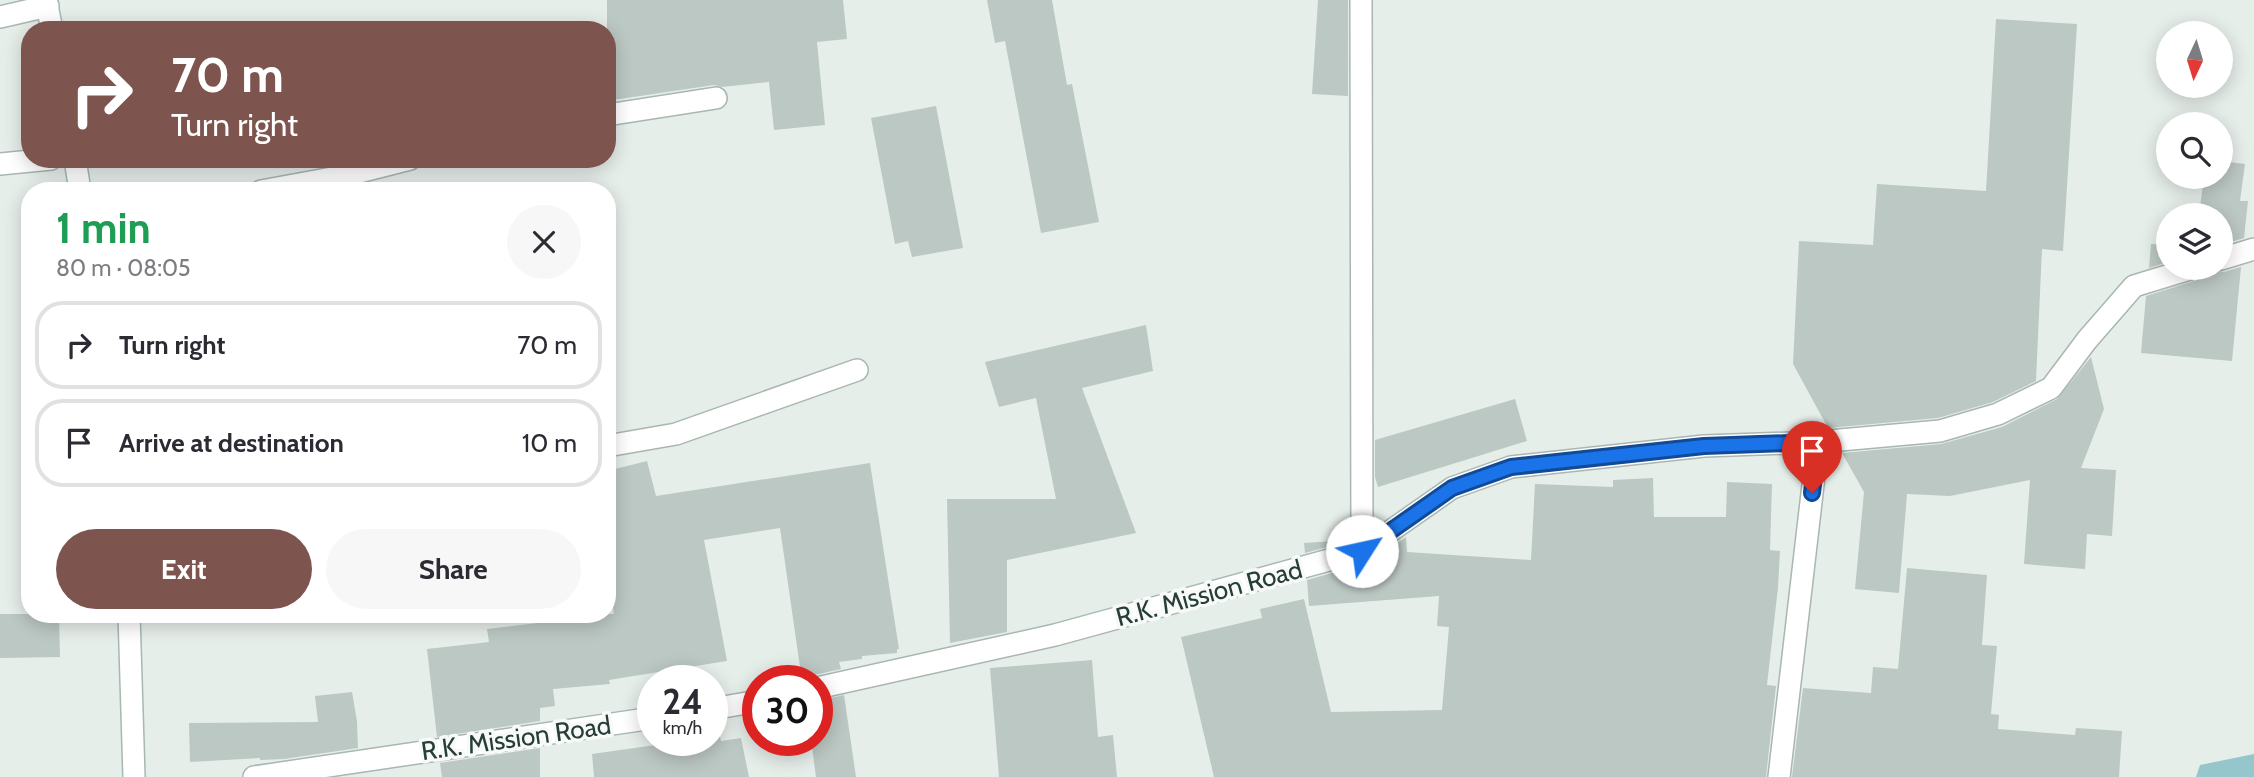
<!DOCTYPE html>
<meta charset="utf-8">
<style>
:root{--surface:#fff;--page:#f7f7f7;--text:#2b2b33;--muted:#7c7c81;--line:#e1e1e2;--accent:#7e544e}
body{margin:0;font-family:Cabin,sans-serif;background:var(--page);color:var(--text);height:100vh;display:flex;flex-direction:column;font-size:26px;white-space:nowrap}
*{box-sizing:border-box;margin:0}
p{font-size:23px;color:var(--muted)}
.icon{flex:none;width:38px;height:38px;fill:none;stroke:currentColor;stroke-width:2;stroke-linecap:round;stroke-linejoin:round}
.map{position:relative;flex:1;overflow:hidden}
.side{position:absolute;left:21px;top:182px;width:595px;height:441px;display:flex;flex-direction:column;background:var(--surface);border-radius:28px;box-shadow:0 4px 18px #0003}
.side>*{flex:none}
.guide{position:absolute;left:21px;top:21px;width:595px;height:147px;border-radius:28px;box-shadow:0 4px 18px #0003;background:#7e544e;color:#fff;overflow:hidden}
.needle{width:46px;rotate:184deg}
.tools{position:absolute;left:2156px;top:21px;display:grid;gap:14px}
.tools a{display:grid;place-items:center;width:77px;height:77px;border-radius:50%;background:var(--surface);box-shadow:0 4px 18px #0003;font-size:35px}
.speed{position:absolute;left:637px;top:665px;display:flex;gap:14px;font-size:35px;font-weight:700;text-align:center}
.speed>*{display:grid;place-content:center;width:91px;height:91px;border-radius:50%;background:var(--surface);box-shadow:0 4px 18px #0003;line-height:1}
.speed small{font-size:18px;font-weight:400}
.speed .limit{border:10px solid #d22;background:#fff;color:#111}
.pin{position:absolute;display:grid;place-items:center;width:60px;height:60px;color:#fff;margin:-72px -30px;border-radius:50% 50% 50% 0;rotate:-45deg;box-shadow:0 0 7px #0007}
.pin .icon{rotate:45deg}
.me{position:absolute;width:77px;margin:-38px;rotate:55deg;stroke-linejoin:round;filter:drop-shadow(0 0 5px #0008)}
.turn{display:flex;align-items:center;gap:24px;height:147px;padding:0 35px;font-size:32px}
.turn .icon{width:91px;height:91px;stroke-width:2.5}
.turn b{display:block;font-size:49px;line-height:60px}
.round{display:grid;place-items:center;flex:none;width:74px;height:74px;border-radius:37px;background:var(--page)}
.summary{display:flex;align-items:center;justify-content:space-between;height:119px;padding:0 35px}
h1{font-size:42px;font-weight:700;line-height:52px;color:#1e9e55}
.button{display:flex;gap:14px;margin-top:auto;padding:14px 35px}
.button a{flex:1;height:80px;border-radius:42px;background:var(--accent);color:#fff;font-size:28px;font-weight:700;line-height:80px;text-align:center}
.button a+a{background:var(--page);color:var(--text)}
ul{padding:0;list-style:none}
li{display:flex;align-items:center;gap:21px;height:88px;margin:0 14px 10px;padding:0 21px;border:4px solid var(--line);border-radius:28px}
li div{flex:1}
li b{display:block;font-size:26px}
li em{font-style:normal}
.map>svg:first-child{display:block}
.water{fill:#95c6cc}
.building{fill:#bcc8c3}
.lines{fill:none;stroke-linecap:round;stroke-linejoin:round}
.street-casing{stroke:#a9b6b1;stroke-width:24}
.secondary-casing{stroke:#a6b8b1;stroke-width:24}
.street{stroke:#fff;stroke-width:21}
.secondary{stroke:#fff;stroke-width:21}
.route-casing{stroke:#114b97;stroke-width:18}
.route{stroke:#1a73e8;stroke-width:12}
.labels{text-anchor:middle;stroke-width:7;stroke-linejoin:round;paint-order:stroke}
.street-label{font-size:26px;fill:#273e37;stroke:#f7faf8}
</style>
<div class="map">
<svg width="2254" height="777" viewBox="0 0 2254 777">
<rect width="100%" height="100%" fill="#e6eeea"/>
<polygon class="water" points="2254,754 2254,777 2196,777 2200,765"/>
<g class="building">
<polygon points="607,0 843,0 847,39 817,42 825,125 774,130 769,82 722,87 714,85 613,100 607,39"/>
<polygon points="987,0 1052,0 1067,85 1072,84 1099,222 1041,233 1005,41 995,43"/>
<polygon points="1318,0 1348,0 1348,96 1312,94"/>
<polygon points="1996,19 2077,24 2063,251 2042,249 2036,381 1993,402 1938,418 1828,428 1793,364 1799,241 1873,245 1877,184 1986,191"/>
<polygon points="936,106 963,248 912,257 908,241 895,244 871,118"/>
<polygon points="2221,161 2245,164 2240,201 2248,201 2244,238 2221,245 2221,215 2199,215 2204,177 2221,177"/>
<polygon points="2151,244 2168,245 2168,262 2149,268"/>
<polygon points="2241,267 2232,361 2141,353 2146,296 2197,280 2203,276 2206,268 2224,272"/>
<polygon points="1146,325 1153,371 1082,388 1136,533 1007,560 1007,632 950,643 947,499 1056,499 1036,398 999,407 985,362"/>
<polygon points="2091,357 2104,409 2081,468 2116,470 2112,536 2087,534 2085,569 2024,564 2030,480 1950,496 1907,494 1899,593 1855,589 1864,492 1842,453 1941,444 2002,427 2057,399"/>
<polygon points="1515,399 1527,441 1378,487 1375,477 1375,440"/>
<polygon points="647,461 656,496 870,463 899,649 897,649 897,653 862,656 862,659 839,662 841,669 814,675 806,681 802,681 780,528 704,540 727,661 609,680 610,684 553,689 555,706 540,708 540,721 437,737 427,649 489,642 487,629 555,621 555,614 614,614 611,594 616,593 607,516 607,471"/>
<polygon points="1653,478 1654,517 1726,517 1727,482 1772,484 1770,550 1780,551 1778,587 1767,685 1776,686 1766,777 1214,777 1181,637 1262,618 1260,609 1304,599 1331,712 1442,710 1449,627 1437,626 1439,596 1309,606 1307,580 1368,563 1406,537 1407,552 1531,560 1535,484 1613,487 1613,480"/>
<polygon points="1349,540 1349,541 1305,553 1304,543"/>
<polygon points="1907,568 1987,575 1982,645 1997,646 1991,714 1999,715 1998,729 2075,735 2076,728 2122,731 2119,777 1792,777 1803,688 1871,693 1873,667 1898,669"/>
<polygon points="0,614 59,614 60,657 0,658"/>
<polygon points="1092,660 1098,737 1113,735 1117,777 999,777 990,668"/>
<polygon points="352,692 357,721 358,748 284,759 260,760 260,758 190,762 189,723 318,722 315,696"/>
<polygon points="844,695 856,777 816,777 811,740 817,740 817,701"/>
<polygon points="720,736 721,741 741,738 749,777 594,777 592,754 691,740 712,740 712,737"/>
<polygon points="540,748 540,777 442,777 440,763"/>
</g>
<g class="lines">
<g class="street-casing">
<g id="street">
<polyline points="1361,0 1362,551"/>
<polyline points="0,17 48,6"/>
<polyline points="607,115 716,98"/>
<polyline points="0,164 51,159"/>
<polyline points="261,191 343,176 410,159"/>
<polyline points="2221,259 2254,249"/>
<polyline points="607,446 676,434 857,370"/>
<polyline points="817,688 1055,635 1362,551 1452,488 1511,467 1704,446 1818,442 1940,431 1998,414 2051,388 2087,340 2134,286 2193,268"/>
<polyline points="712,709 758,701"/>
<polyline points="254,777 653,718"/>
<polyline points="1779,777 1818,442"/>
</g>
</g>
<g class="secondary-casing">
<g id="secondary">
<polyline points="46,0 52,30"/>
<polyline points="75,159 80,191"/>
<polyline points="129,614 134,777"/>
</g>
</g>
<use href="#street" class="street"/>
<use href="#secondary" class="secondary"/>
</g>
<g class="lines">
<g class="route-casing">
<polyline id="route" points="1362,551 1452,488 1511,467 1704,446 1818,442 1812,493"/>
</g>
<use href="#route" class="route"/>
</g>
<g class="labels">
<g class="street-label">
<text transform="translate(1209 593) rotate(-15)" y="9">R.K. Mission Road</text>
<text transform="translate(516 738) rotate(-8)" y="9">R.K. Mission Road</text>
</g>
</g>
</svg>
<div class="tools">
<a><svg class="needle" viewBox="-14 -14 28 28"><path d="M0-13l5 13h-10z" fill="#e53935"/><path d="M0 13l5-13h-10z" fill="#7c7c81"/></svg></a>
<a><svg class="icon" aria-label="search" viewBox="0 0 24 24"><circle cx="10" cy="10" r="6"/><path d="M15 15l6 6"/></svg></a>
<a><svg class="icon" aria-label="layers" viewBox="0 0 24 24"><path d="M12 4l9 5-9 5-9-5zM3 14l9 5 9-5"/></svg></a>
</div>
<div class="speed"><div>24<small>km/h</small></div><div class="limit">30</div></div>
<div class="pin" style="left:1812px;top:493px;background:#d93025"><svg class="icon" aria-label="arrive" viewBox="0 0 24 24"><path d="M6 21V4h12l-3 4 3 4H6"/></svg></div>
<svg class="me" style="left:1362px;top:551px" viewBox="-20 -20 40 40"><circle r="19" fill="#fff"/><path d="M0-13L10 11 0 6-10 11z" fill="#1a73e8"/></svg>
<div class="guide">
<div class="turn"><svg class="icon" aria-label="right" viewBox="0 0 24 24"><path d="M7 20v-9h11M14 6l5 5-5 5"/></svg><div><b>70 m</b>Turn right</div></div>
</div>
<section class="side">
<div class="summary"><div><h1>1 min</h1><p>80 m · 08:05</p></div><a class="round"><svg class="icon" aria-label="close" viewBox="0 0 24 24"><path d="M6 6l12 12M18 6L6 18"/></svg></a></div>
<ul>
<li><svg class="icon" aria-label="right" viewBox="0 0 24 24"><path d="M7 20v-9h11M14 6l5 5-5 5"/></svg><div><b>Turn right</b></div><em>70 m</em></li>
<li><svg class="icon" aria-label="arrive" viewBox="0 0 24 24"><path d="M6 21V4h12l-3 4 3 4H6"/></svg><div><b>Arrive at destination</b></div><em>10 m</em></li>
</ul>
<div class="button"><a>Exit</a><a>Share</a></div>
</section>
</div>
